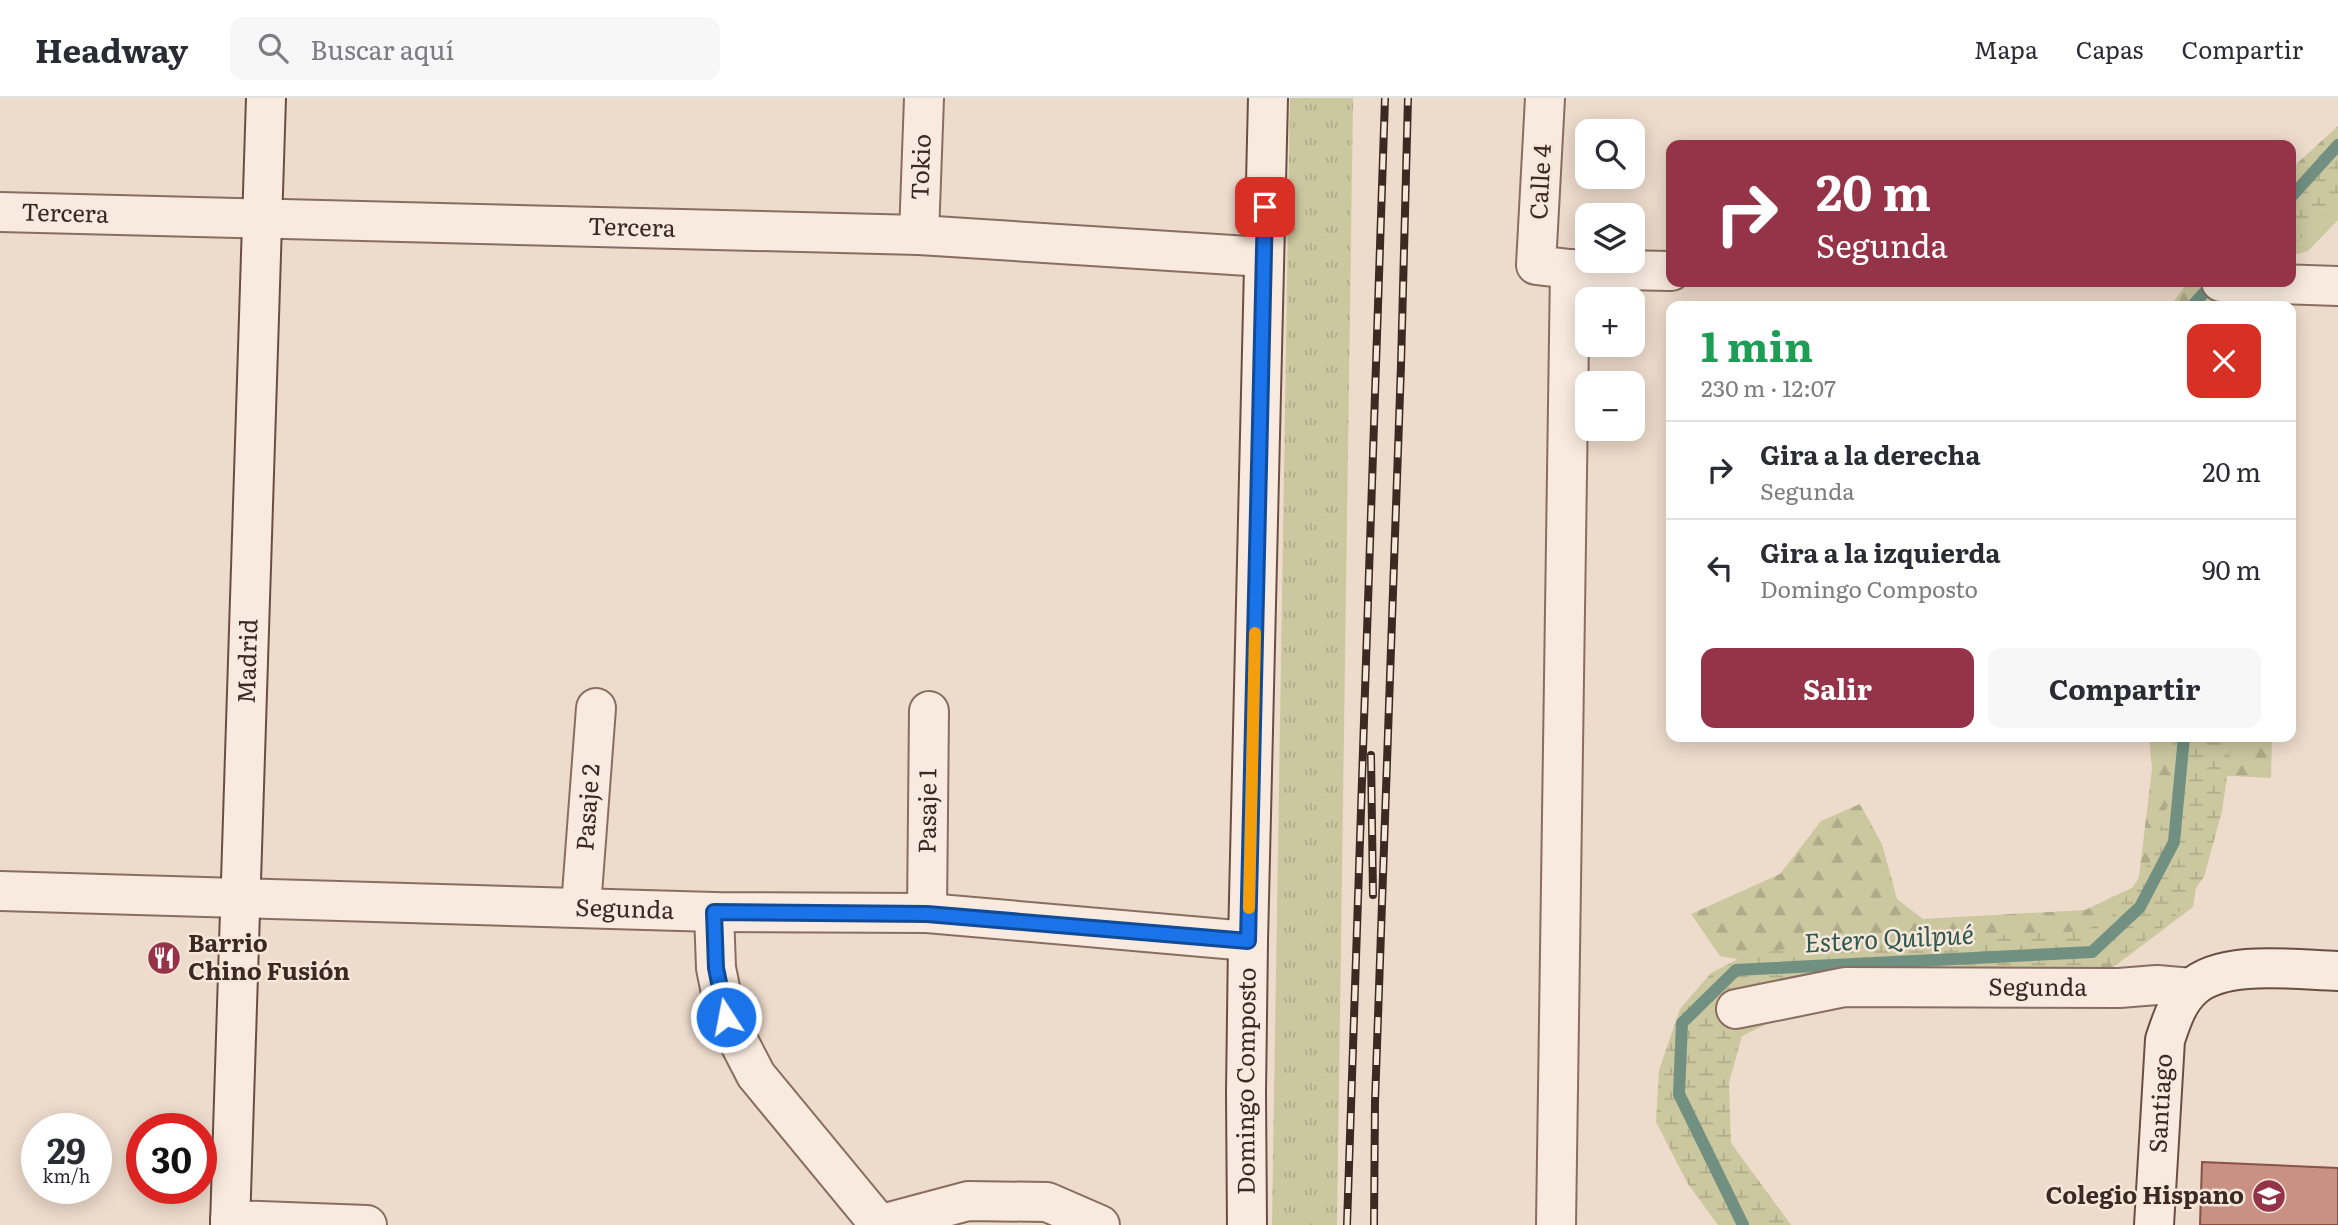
<!DOCTYPE html>
<html lang="es">
<meta charset="utf-8">
<style>
:root{--surface:#fff;--page:#f7f7f7;--text:#2b2b33;--muted:#7c7c81;--line:#e1e1e2;--accent:#953349}
body{margin:0;font-family:Literata,serif;background:var(--page);color:var(--text);height:100vh;display:flex;flex-direction:column;font-size:26px;white-space:nowrap}
*{box-sizing:border-box;margin:0}
p{font-size:23px;color:var(--muted)}
.icon{flex:none;width:38px;height:38px;fill:none;stroke:currentColor;stroke-width:2;stroke-linecap:round;stroke-linejoin:round}
.map{position:relative;flex:1;overflow:hidden}
.drawer{position:absolute;left:1666px;top:203px;width:630px;height:441px;display:flex;flex-direction:column;background:var(--surface);border-radius:14px;box-shadow:0 4px 18px #0003}
.drawer>*{flex:none}
.banner{position:absolute;left:1666px;top:42px;width:630px;height:147px;border-radius:14px;box-shadow:0 4px 18px #0003;background:#953349;color:#fff;overflow:hidden}
.tools{position:absolute;left:1575px;top:21px;display:grid;gap:14px}
.tools a{display:grid;place-items:center;width:70px;height:70px;border-radius:14px;background:var(--surface);box-shadow:0 4px 18px #0003;font-size:35px}
.speed{position:absolute;left:21px;top:1015px;display:flex;gap:14px;font-size:35px;font-weight:700;text-align:center}
.speed>*{display:grid;place-content:center;width:91px;height:91px;border-radius:50%;background:var(--surface);box-shadow:0 4px 18px #0003;line-height:1}
.speed small{font-size:18px;font-weight:400}
.speed .limit{border:10px solid #d22;background:#fff;color:#111}
.pin{position:absolute;display:grid;place-items:center;width:60px;height:60px;color:#fff;margin:-30px;border-radius:14px;box-shadow:0 4px 10px #0006}
.me{position:absolute;width:77px;margin:-38px;rotate:349deg;stroke-linejoin:round;filter:drop-shadow(0 0 5px #0008)}
.turn{display:flex;align-items:center;gap:24px;height:147px;padding:0 35px;font-size:32px}
.turn .icon{width:91px;height:91px;stroke-width:2.5}
.turn b{display:block;font-size:49px;line-height:60px}
.round{display:grid;place-items:center;flex:none;width:74px;height:74px;border-radius:14px;background:var(--page)}
.overview{display:flex;align-items:center;justify-content:space-between;height:119px;padding:0 35px}
h1{font-size:42px;font-weight:700;line-height:52px;color:#1e9e55}
.action{display:flex;gap:14px;margin-top:auto;padding:14px 35px}
.action a{flex:1;height:80px;border-radius:14px;background:var(--accent);color:#fff;font-size:28px;font-weight:700;line-height:80px;text-align:center}
.action a+a{background:var(--page);color:var(--text)}
ul{padding:0;list-style:none}
li{display:flex;align-items:center;gap:21px;height:98px;padding:0 35px;border-top:2px solid var(--line)}
li div{flex:1}
li b{display:block;font-size:26px}
li em{font-style:normal}
header{display:flex;align-items:center;gap:42px;box-sizing:border-box;height:98px;padding:0 35px;background:var(--surface);border-bottom:2px solid var(--line)}
header strong{font-size:33px}
nav{display:flex;gap:38px;margin-inline-start:auto;font-size:24px}
.search{width:490px;height:63px;background:var(--page);display:flex;align-items:center;gap:18px;box-sizing:border-box;padding:0 24px;border-radius:14px;color:var(--muted);font-size:26px}
.map>svg:first-child{display:block}
.grass{fill:url(#grass-tufts)}
.forest{fill:url(#forest-firs)}
.wetland{fill:url(#wetland-marsh)}
.lines{fill:none;stroke-linecap:round;stroke-linejoin:round}
.stream{stroke:#729082;stroke-width:12}
.building{fill:#c99183;stroke:#875247;stroke-width:2}
.street-casing{stroke:#896d60;stroke-width:42}
.secondary-casing{stroke:#6b4e43;stroke-width:42}
.street{stroke:#f8eade;stroke-width:38}
.secondary{stroke:#f8eade;stroke-width:38}
.rail-casing{stroke:#3b2922;stroke-width:8}
.rail{stroke:#f5e7da;stroke-width:5;stroke-dasharray:16;stroke-linecap:butt}
.route-casing{stroke:#114b97;stroke-width:18}
.route{stroke:#1a73e8;stroke-width:12}
.slow{stroke:#f59e0b;stroke-width:12}
.labels{text-anchor:middle;stroke-width:5;stroke-linejoin:round;paint-order:stroke}
.street-label{font-size:24px;fill:#3b2922;stroke:#f5e7da}
.poi-label{font-size:24px;font-weight:bold;fill:#3b2922;stroke:#f5e7da;text-anchor:start}
.water-label{font-size:26px;font-style:italic;fill:#32594e;stroke:#f5e7da}
</style>
<header>
<strong>Headway</strong>
<div class="search"><svg class="icon" aria-label="search" viewBox="0 0 24 24"><circle cx="10" cy="10" r="6"/><path d="M15 15l6 6"/></svg>Buscar aquí</div>
<nav><a>Mapa</a><a>Capas</a><a>Compartir</a></nav>
</header>
<div class="map">
<svg width="2338" height="1127" viewBox="0 0 2338 1127">
<defs>
<pattern id="grass-tufts" width="24" height="20" patternUnits="userSpaceOnUse" patternTransform="scale(1.75)"><rect width="24" height="20" fill="#cbc79f"/><path d="M3 7l-1-3M5 7V3M7 7l1-3M15 17l-1-3M17 17v-4M19 17l1-3" fill="none" stroke="#afab89"/></pattern>
<pattern id="forest-firs" width="22" height="20" patternUnits="userSpaceOnUse" patternTransform="scale(1.75)"><rect width="22" height="20" fill="#cbc79f"/><path d="M5 1l3.5 6h-7zM16 11l3.5 6h-7z" fill="#afab89"/></pattern>
<pattern id="wetland-marsh" width="20" height="14" patternUnits="userSpaceOnUse" patternTransform="scale(1.75)"><rect width="20" height="14" fill="#cbc79f"/><path d="M1 5h8M5 5V1M11 12h8M15 12V8" fill="none" stroke="#afab89"/></pattern>
</defs>
<rect width="100%" height="100%" fill="#eddbcb"/>
<polygon class="grass" points="1290,0 1353,0 1337,1127 1272,1127"/>
<g class="forest">
<polygon points="2338,28 2338,122 2308,153 2291,158 2291,71"/>
<polygon points="2188,184 2256,184 2254,208 2170,208"/>
<polygon points="2149,639 2272,639 2271,680 2214,677 2193,809 2095,883 1833,879 1720,858 1691,816 1780,776 1821,723 1860,706 1882,746 1897,801 1923,821 2085,812 2138,787 2152,671"/>
</g>
<g class="wetland">
<polygon points="2338,39 2338,103 2291,149 2291,86"/>
<polygon points="2202,184 2247,190 2246,208 2192,208"/>
<polygon points="2171,639 2233,639 2222,713 2204,779 2173,821 2117,862 2072,878 1827,897 1742,938 1729,985 1731,1045 1791,1127 1718,1127 1688,1086 1656,1024 1659,972 1680,911 1711,875 1744,858 1813,846 2085,833 2114,816 2151,762 2176,678"/>
</g>
<g class="lines">
<g class="stream">
<polyline points="2291,99 2338,47"/>
<polyline points="2192,208 2214,184"/>
<polyline points="1743,1127 1679,996 1682,925 1736,872 2092,854 2140,809 2174,744 2184,639"/>
</g>
</g>
<polygon class="building" points="2202,1064 2338,1070 2338,1127 2200,1127"/>
<g class="lines">
<g class="street-casing">
<g id="street">
<polyline points="1545,0 1536,167 1570,171 1671,173"/>
<path id="s1" d="M0,114L919,137L1264,159"/>
<path id="s2" d="M919,137L924,0"/>
<polyline points="2221,184 2338,188"/>
<path id="s3" d="M0,793L714,814L927,815L1248,843"/>
<path id="s4" d="M581,809L596,610"/>
<polyline points="714,814 716,870 726,919 756,977 879,1126"/>
<path id="s5" d="M927,815L929,613"/>
<path id="s6" d="M1736,911L1845,889L2119,890L2157,887L2192,890"/>
<polyline points="230,1122 367,1127"/>
<polyline points="878,1127 968,1103 1047,1104 1100,1127"/>
<polyline points="1556,1127 1570,171"/>
</g>
</g>
<g class="secondary-casing">
<g id="secondary">
<path id="s7" d="M230,1127L266,0"/>
<path id="s8" d="M1247,1127L1246,995L1248,843L1268,0"/>
<path id="s9" d="M2154,1127L2165,942C2171,924 2177,904 2192,890C2223,861 2297,872 2338,873"/>
</g>
</g>
<use href="#street" class="street"/>
<use href="#secondary" class="secondary"/>
<g class="rail-casing">
<g id="rail">
<polyline points="1371,657 1373,797"/>
<polyline points="1347,1127 1385,0"/>
<polyline points="1374,1127 1375,1004 1401,267 1408,0"/>
</g>
</g>
<use href="#rail" class="rail"/>
</g>
<g class="lines">
<g class="route-casing">
<polyline id="route" points="726,919 716,870 714,814 927,816 1248,843 1265,109"/>
</g>
<use href="#route" class="route"/>
<polyline class="slow" points="1249,810 1255,535"/>
</g>
<defs>
<g id="restaurant-disc" transform="scale(1.75)"><circle r="9.5" fill="#953349" stroke="#f5e7da"/><path d="M-5-6h1v4h1v-4h1v4h1v-4h1v5L-1.5 .5V6h-2V.5L-5-1ZM5-6V6H3V1.5H1.5Q1.5-4 5-6Z" fill="#fff"/></g>
<g id="school-disc" transform="scale(1.75)"><circle r="9.5" fill="#953349" stroke="#f5e7da"/><path d="M0-5L7-2L0 1L-7-2ZM-4 1L0 2.5L4 1V4Q0 6-4 4Z" fill="#fff"/></g>
</defs>
<g fill-rule="evenodd">
<use href="#restaurant-disc" x="164" y="860"/>
<use href="#school-disc" x="2269" y="1098"/>
</g>
<g class="labels">
<g class="street-label">
<text dy="8" stroke="none"><textPath href="#s2" startOffset="68">Tokio</textPath></text>
<text transform="translate(1541 84) rotate(-87)" y="8">Calle 4</text>
<text dy="8" stroke="none"><textPath href="#s1" startOffset="65">Tercera</textPath></text>
<text dy="8" stroke="none"><textPath href="#s1" startOffset="632">Tercera</textPath></text>
<text dy="8" stroke="none"><textPath href="#s7" startOffset="564">Madrid</textPath></text>
<text dy="8" stroke="none"><textPath href="#s4" startOffset="100">Pasaje 2</textPath></text>
<text dy="8" stroke="none"><textPath href="#s5" startOffset="102">Pasaje 1</textPath></text>
<text dy="8" stroke="none"><textPath href="#s3" startOffset="625">Segunda</textPath></text>
<text dy="8" stroke="none"><textPath href="#s6" startOffset="304">Segunda</textPath></text>
<text dy="8" stroke="none"><textPath href="#s8" startOffset="144">Domingo Composto</textPath></text>
<text dy="8" stroke="none"><textPath href="#s9" startOffset="122">Santiago</textPath></text>
</g>
<g class="poi-label">
<text x="188" y="854">Barrio<tspan x="188" dy="28">Chino Fusión</tspan></text>
<text x="2244" y="1106" text-anchor="end">Colegio Hispano</text>
</g>
<g class="water-label">
<text transform="translate(1889 841) rotate(-3)" y="9">Estero Quilpué</text>
</g>
</g>
</svg>
<div class="tools">
<a><svg class="icon" aria-label="search" viewBox="0 0 24 24"><circle cx="10" cy="10" r="6"/><path d="M15 15l6 6"/></svg></a>
<a><svg class="icon" aria-label="layers" viewBox="0 0 24 24"><path d="M12 4l9 5-9 5-9-5zM3 14l9 5 9-5"/></svg></a>
<a>+</a>
<a>−</a>
</div>
<div class="speed"><div>29<small>km/h</small></div><div class="limit">30</div></div>
<div class="pin" style="left:1265px;top:109px;background:#d93025"><svg class="icon" aria-label="arrive" viewBox="0 0 24 24"><path d="M6 21V4h12l-3 4 3 4H6"/></svg></div>
<svg class="me" style="left:726px;top:919px" viewBox="-20 -20 40 40"><circle r="17" fill="#1a73e8" stroke="#fff" stroke-width="3"/><path d="M0-11L8 9 0 5-8 9z" fill="#fff"/></svg>
<div class="banner">
<div class="turn"><svg class="icon" aria-label="right" viewBox="0 0 24 24"><path d="M7 20v-9h11M14 6l5 5-5 5"/></svg><div><b>20 m</b>Segunda</div></div>
</div>
<section class="drawer">
<div class="overview"><div><h1>1 min</h1><p>230 m · 12:07</p></div><a class="round" style="background:#d93025;color:#fff"><svg class="icon" aria-label="close" viewBox="0 0 24 24"><path d="M6 6l12 12M18 6L6 18"/></svg></a></div>
<ul>
<li><svg class="icon" aria-label="right" viewBox="0 0 24 24"><path d="M7 20v-9h11M14 6l5 5-5 5"/></svg><div><b>Gira a la derecha</b><p>Segunda</p></div><em>20 m</em></li>
<li><svg class="icon" aria-label="left" viewBox="0 0 24 24"><path d="M17 20v-9H6M10 6l-5 5 5 5"/></svg><div><b>Gira a la izquierda</b><p>Domingo Composto</p></div><em>90 m</em></li>
</ul>
<div class="action"><a>Salir</a><a>Compartir</a></div>
</section>
</div>
